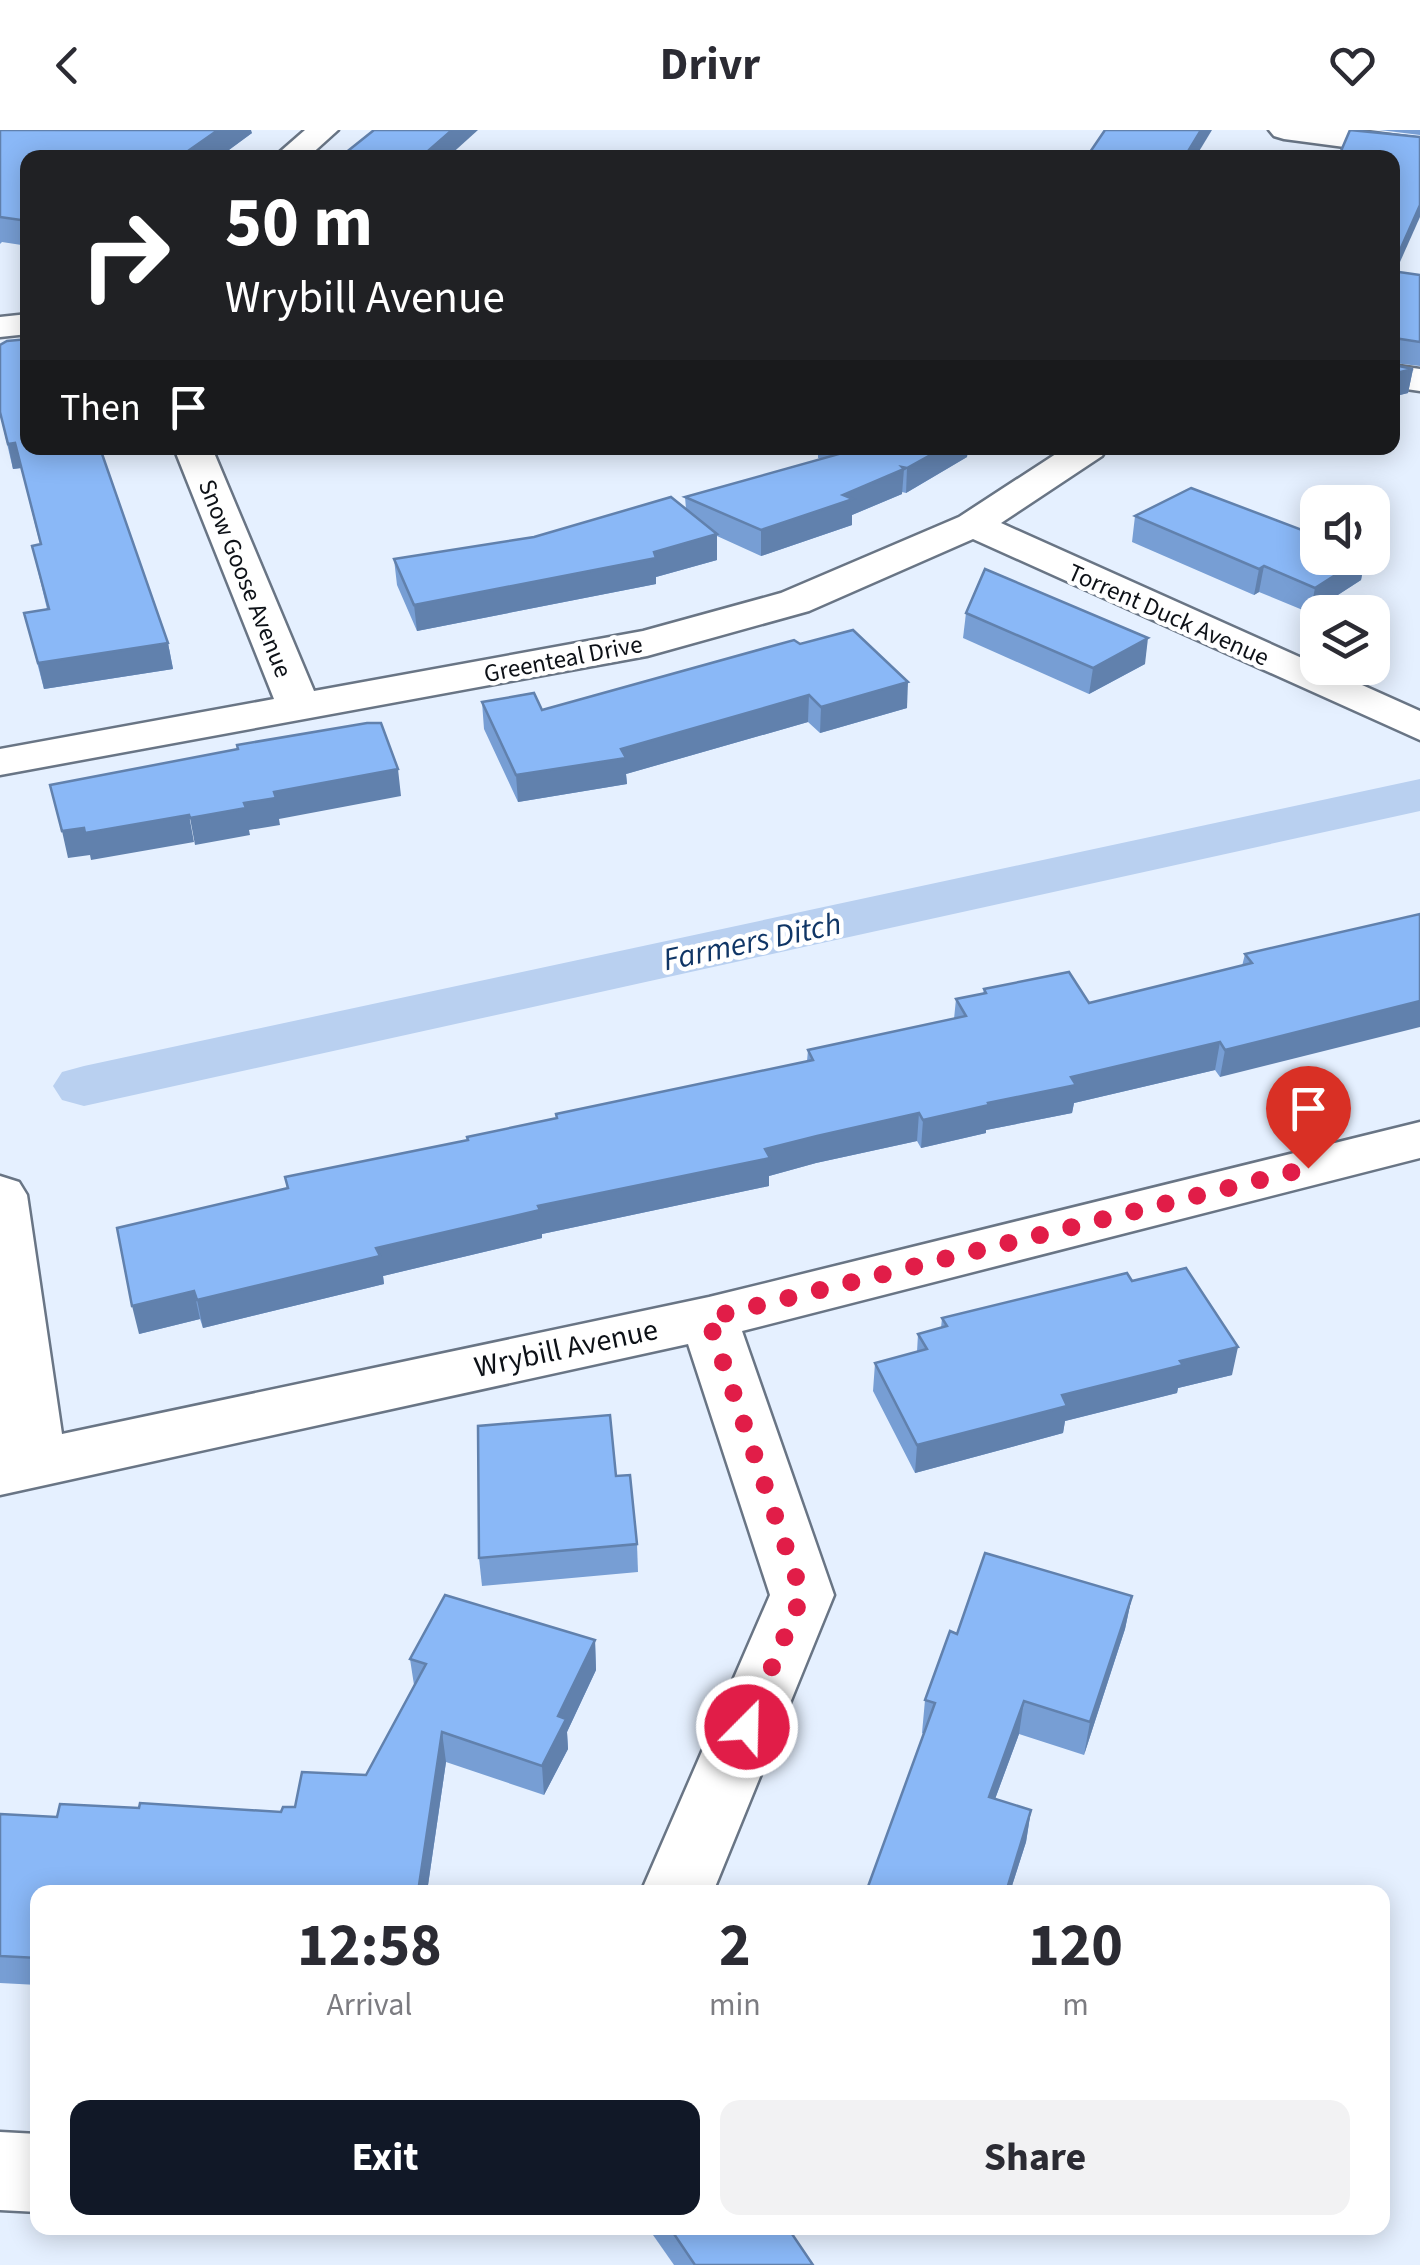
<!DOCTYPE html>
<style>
:root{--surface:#fff;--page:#f2f2f3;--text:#2b2b33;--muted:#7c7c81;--accent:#111827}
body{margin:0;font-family:"Source Sans 3",sans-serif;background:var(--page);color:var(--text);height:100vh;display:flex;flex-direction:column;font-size:38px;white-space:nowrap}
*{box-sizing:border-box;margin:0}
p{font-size:32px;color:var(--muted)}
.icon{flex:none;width:55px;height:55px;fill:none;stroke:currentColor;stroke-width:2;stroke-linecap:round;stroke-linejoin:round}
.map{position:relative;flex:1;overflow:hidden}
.sheet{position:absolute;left:30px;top:1755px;width:1360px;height:350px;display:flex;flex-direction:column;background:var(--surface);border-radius:20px;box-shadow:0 5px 25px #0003}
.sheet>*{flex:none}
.banner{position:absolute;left:20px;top:20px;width:1380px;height:305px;border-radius:20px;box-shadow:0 5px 25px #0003;background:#202124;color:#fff;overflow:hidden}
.controls{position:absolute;left:1300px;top:355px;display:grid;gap:20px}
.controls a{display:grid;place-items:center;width:90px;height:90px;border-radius:20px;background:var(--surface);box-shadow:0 5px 25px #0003;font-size:50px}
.pin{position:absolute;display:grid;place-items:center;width:85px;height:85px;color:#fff;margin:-102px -42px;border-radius:50% 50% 50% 0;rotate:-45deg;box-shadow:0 0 10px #0007}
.pin .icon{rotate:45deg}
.me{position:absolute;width:110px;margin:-55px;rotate:23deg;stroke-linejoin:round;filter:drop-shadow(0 0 8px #0008)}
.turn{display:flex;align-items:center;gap:35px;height:210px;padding:0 40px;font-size:45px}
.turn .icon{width:130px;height:130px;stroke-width:2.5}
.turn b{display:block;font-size:70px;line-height:85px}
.then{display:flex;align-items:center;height:95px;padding:0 40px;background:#0003;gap:20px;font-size:38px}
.eta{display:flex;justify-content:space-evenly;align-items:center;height:170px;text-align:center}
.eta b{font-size:60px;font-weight:700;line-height:70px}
.primary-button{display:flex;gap:20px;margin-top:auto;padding:20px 40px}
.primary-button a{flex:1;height:115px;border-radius:20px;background:var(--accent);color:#fff;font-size:40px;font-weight:700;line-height:115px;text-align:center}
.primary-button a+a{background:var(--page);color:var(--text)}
header{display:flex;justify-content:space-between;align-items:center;height:130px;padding:0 40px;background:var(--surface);font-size:45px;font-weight:700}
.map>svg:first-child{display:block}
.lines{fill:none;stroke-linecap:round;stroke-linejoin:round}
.canal{fill:#b9d0f0;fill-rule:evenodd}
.minor-casing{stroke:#697585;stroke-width:5}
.minor{fill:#fff;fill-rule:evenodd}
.wall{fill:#779ed4}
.shaded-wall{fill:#6181ad}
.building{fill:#8ab8f7;stroke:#6181ad;stroke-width:2.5}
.route{stroke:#e11d48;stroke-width:18;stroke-dasharray:0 32.4}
.labels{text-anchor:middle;stroke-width:9;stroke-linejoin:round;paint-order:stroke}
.far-street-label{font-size:25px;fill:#0d1117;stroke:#fff}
.street-label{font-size:30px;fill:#0d1117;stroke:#fff}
.water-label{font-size:32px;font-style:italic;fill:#103666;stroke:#fff}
</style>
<header><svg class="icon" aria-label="back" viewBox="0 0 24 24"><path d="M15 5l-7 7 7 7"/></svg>Drivr<svg class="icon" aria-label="heart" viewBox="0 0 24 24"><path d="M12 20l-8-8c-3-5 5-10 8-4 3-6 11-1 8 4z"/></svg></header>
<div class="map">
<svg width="1420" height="2135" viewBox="0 0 1420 2135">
<rect width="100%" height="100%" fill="#e5f0ff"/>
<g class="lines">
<polygon class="canal" points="1420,649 1420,681 84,976 62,970 53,956 62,942 84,936"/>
<g class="minor-casing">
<g id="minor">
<polygon points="305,0 338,0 307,28 273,28"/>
<polygon points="1269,0 1351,0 1420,9 1420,27 1284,9 1274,6"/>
<polygon points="28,184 28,204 0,207 0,187"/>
<polygon points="1392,235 1420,239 1420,261 1392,257"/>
<polygon points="174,318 212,318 314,561 643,501 781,463 959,387 1065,318 1107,318 1102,326 1001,393 1420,581 1420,610 973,409 809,481 647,526 0,645 0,619 274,569"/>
<polygon points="1420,992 1420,1028 742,1201 834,1465 713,1762 641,1762 770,1465 688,1214 0,1365 0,1046 19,1052 27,1065 62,1304 709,1167"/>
<polygon points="0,2002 38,2004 38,2082 0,2080"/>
</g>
</g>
<use href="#minor" class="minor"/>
</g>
<g class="wall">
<polygon points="0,0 252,3 218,28 28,28 28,116 2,112 0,114"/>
<polygon points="1380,0 1420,0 1420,5"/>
<polygon points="1392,28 1396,142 1420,145 1420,236 1394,233 1394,235 1413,239 1408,263 1392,267"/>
<polygon points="0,284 108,341 168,513 173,539 44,559 24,483 47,479 32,416 40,414 21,338 13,339"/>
<polygon points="818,318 968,318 967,327 906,363 902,362 902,364 852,385 852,395 761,426 717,406 717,430 656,447 656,454 417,501 397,455 394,429 534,407 686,379 685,367 820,329 818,328"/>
<polygon points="1135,386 1318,428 1365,428 1361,450 1310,483 1259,462 1254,465 1132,412"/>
<polygon points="966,483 1145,534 1089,564 963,508"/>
<polygon points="800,514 907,578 820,603 808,592 626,644 627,654 518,672 484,599 482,572 542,580"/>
<polygon points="1420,784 1220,947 1215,940 1074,973 1072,983 986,1000 986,1003 921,1018 917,1011 816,1033 769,1046 769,1056 542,1104 542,1108 383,1146 384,1154 203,1198 200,1189 139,1204 287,1059 285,1047 468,1010 556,988 556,984 807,931 808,920 954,889 956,869 983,864 984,859 1089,873 1242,836 1245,824"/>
<polygon points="1132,1151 1232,1245 1178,1258 1177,1263 1065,1291 1063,1303 915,1343 873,1261 875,1233 917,1222 918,1204 941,1198 942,1188"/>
<polygon points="616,1346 637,1414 638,1442 482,1456 479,1428"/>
<polygon points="1132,1466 1125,1499 1084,1625 1019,1604 995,1669 1031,1680 1026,1712 1010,1762 866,1762 924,1604 922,1603 925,1570 957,1504"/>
<polygon points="595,1510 596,1540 567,1602 568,1619 544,1665 446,1632 427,1762 38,1762 38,1855 0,1853 0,1684 57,1687 139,1678 281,1682 366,1645 414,1555 410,1529"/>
<polygon points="653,2098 788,2098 813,2135 674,2135 653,2105"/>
<polygon points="971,2098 985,2098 983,2102"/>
</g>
<g class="shaded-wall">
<polygon points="218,0 251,0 252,3 218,28 178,28"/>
<polygon points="452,0 478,0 447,28 420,28"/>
<polygon points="1201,0 1212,0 1195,28 1184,28"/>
<polygon points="1420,75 1420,87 1392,150 1392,138"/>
<polygon points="1413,239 1408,263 1392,267 1392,244"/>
<polygon points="15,313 21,338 13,339 8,314"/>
<polygon points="943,318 968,318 967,327 906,363 907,338"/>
<polygon points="904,339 902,364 852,385 852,395 761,426 761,400"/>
<polygon points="717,404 717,430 656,447 656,454 417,501 414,475 654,422"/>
<polygon points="1362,428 1365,428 1361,450 1310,483 1315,458"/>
<polygon points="1264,436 1259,462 1254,465 1259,439"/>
<polygon points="1148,508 1145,534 1089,564 1093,538"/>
<polygon points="168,513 173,539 44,559 38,533"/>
<polygon points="908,552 907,578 820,603 821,577"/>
<polygon points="809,565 808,592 626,644 627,654 518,672 516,645 621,619"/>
<polygon points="398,639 401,666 279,689 280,695 249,700 250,705 195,715 190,688 244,673 274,662"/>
<polygon points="189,685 194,712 91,730 90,725 68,728 62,701"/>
<polygon points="1420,871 1420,897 1220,947 1225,920"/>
<polygon points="1220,912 1215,940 1074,973 1072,983 986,1000 986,1003 921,1018 923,990 1071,947"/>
<polygon points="919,983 917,1011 816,1033 769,1046 769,1056 542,1104 542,1108 383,1146 384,1154 203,1198 197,1170 376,1118 538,1076 817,1006"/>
<polygon points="194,1161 200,1189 139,1204 132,1176"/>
<polygon points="1238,1217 1232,1245 1178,1258 1177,1263 1065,1291 1063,1303 915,1343 917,1315 1062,1265 1180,1231"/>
<polygon points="1132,1466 1125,1499 1084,1625 1090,1592"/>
<polygon points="595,1510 596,1540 567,1602 568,1619 544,1665 542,1636 558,1586"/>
<polygon points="1024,1571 1019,1604 984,1699 989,1667"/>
<polygon points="442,1602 446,1632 427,1762 418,1762"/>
<polygon points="1031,1680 1026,1712 1010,1762 1006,1762"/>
</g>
<g class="building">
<polygon points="0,0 218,0 178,28 28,28 28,91 0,87"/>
<polygon points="374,0 452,0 420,28 339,28"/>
<polygon points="1105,0 1201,0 1184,28 1086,28"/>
<polygon points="1350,0 1420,7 1420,75 1392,138 1392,28 1338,28"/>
<polygon points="687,22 690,28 661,28"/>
<polygon points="1392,141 1420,145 1420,212 1394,208 1394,235 1413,239 1392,244"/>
<polygon points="28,209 28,318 103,318 104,320 101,321 168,513 38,533 24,483 49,479 32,416 41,414 15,313 8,314 0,282 0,215 7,211"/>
<polygon points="854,318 943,318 907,338 902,337 904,339 843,365 853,369 761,400 685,367 857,319"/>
<polygon points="1191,358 1318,406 1318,428 1362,428 1315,458 1264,436 1259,439 1135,386"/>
<polygon points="671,367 717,404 654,422 656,428 414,475 394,429 534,407"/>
<polygon points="985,439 1148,508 1093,538 966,483"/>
<polygon points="853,500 908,552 821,577 809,565 621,619 626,628 516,645 482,572 534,563 542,580 794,510 800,514"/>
<polygon points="367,593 381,593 398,639 274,662 276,668 244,673 246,678 190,688 189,685 85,703 84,698 62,701 50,655 238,619 237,615"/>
<polygon points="1420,784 1420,871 1225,920 1220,912 1071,947 1076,955 988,973 989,975 923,990 919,983 817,1006 765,1019 770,1028 538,1076 540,1080 376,1118 380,1126 197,1170 194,1161 132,1176 117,1098 288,1058 285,1047 468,1010 467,1007 557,988 556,984 813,930 808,920 966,886 956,869 986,863 984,859 1069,842 1089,873 1252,833 1245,824"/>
<polygon points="1186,1138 1238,1217 1180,1231 1183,1235 1062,1265 1067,1276 917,1315 875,1233 927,1219 918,1204 947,1196 942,1188 1127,1143 1132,1151"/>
<polygon points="610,1285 616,1346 630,1345 637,1414 479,1428 478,1296"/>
<polygon points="985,1423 1132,1466 1090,1592 1024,1571 989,1667 1031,1680 1006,1762 866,1762 935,1573 925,1570 950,1501 957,1504"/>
<polygon points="445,1465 595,1510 558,1586 566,1589 542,1636 442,1602 418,1762 38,1762 38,1828 0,1826 0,1684 57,1687 60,1674 139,1678 140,1673 281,1682 283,1677 295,1677 302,1642 366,1645 426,1534 410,1529"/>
<polygon points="670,2098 788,2098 813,2135 695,2135"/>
</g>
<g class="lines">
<polyline class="route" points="747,1597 802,1465 708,1188 1308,1038"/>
</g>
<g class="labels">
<g class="far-street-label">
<text transform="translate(246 448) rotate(68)" y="9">Snow Goose Avenue</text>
<text transform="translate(1169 484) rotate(24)" y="9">Torrent Duck Avenue</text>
<text transform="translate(563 528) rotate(-11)" y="9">Greenteal Drive</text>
</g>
<g class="street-label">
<text transform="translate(566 1218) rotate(-12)" y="10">Wrybill Avenue</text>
</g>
<g class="water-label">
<text transform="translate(752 811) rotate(-12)" y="11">Farmers Ditch</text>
</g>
</g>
</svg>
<div class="controls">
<a><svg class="icon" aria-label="sound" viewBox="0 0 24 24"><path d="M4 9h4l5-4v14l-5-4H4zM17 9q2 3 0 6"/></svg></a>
<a><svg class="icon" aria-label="layers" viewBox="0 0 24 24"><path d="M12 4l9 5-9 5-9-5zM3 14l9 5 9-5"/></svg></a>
</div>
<div class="pin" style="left:1308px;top:1038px;background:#d93025"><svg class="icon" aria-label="arrive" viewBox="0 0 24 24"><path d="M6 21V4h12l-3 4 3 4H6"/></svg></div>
<svg class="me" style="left:747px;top:1597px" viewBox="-20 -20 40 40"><circle r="17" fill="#e11d48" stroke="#fff" stroke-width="3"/><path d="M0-11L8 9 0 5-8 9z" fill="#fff"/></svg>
<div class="banner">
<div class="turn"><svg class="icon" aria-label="right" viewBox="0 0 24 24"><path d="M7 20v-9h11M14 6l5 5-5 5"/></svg><div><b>50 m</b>Wrybill Avenue</div></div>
<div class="then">Then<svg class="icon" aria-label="arrive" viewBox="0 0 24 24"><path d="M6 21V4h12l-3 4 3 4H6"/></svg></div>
</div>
<section class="sheet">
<div class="eta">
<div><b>12:58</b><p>Arrival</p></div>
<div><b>2</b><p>min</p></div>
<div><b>120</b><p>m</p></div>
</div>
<div class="primary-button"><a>Exit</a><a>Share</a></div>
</section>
</div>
